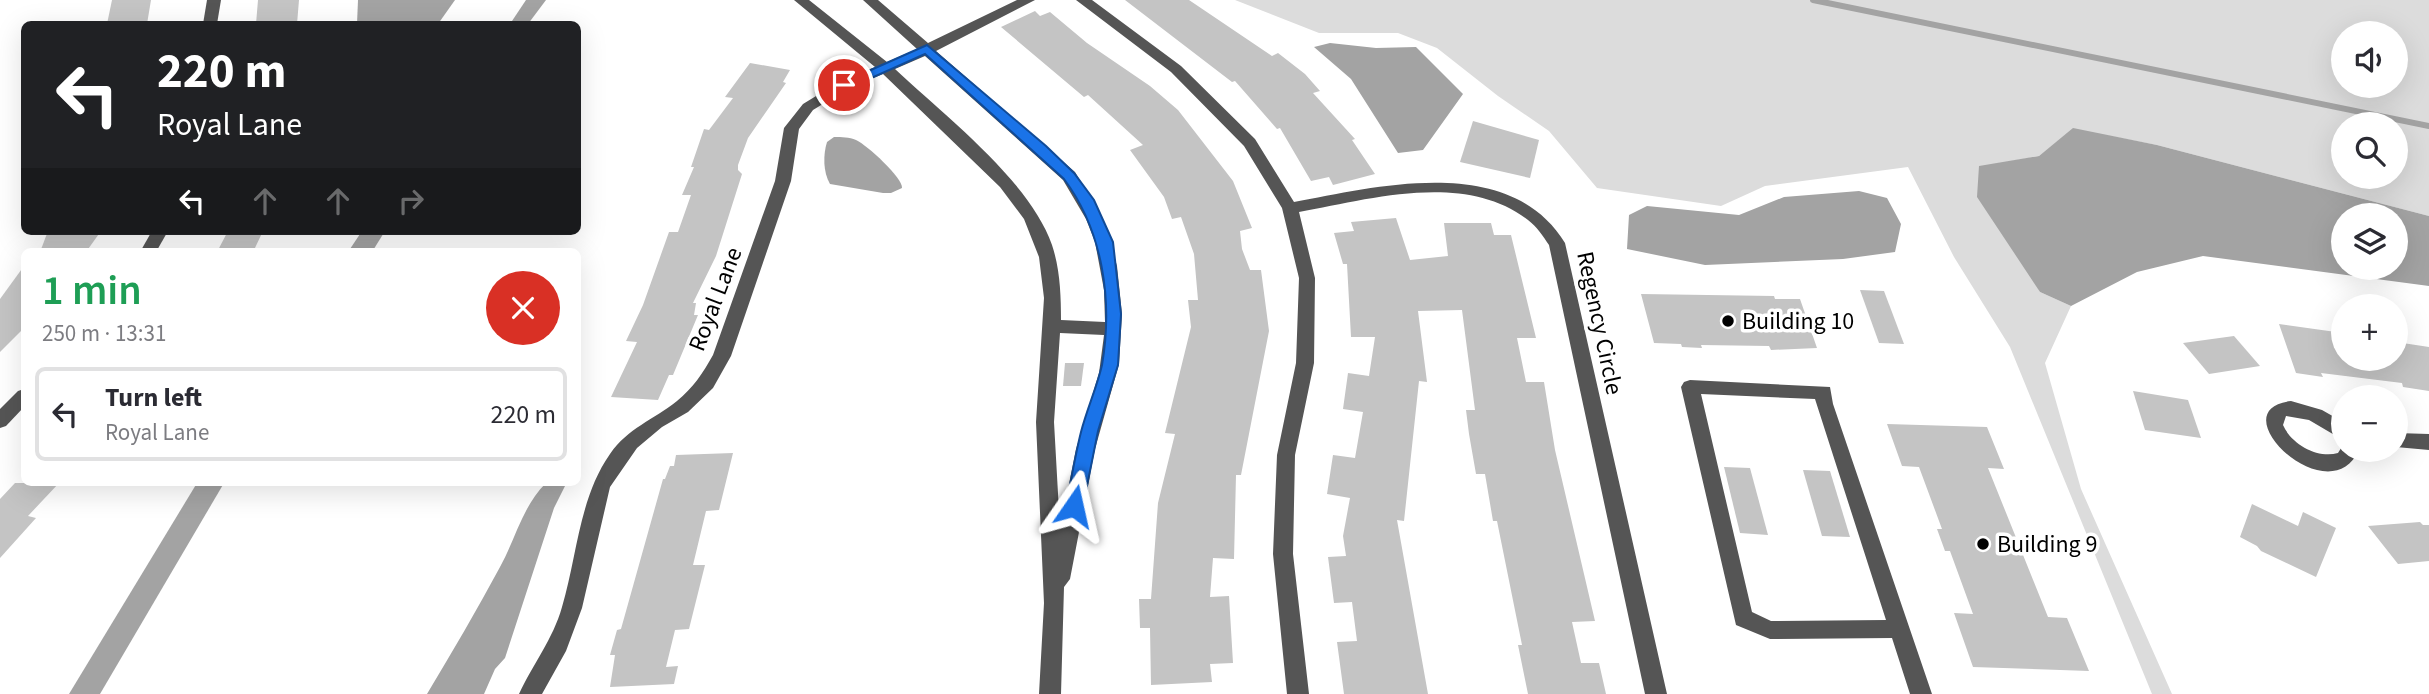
<!DOCTYPE html>
<meta charset="utf-8">
<style>
:root{--surface:#fff;--page:#f7f7f7;--text:#2b2b33;--muted:#7c7c81;--line:#e1e1e2}
body{margin:0;font-family:"Source Sans 3",sans-serif;background:var(--page);color:var(--text);height:100vh;display:flex;flex-direction:column;font-size:26px;white-space:nowrap}
*{box-sizing:border-box;margin:0}
p{font-size:23px;color:var(--muted)}
.icon{flex:none;width:38px;height:38px;fill:none;stroke:currentColor;stroke-width:2;stroke-linecap:round;stroke-linejoin:round}
.map{position:relative;flex:1;overflow:hidden}
.side{position:absolute;left:21px;top:248px;width:560px;height:238px;display:flex;flex-direction:column;background:var(--surface);border-radius:10px;box-shadow:0 7px 28px #0002}
.side>*{flex:none}
.guide{position:absolute;left:21px;top:21px;width:560px;height:214px;border-radius:10px;box-shadow:0 7px 28px #0002;background:#202124;color:#fff;overflow:hidden}
.controls{position:absolute;left:2331px;top:21px;display:grid;gap:14px}
.controls a{display:grid;place-items:center;width:77px;height:77px;border-radius:50%;background:var(--surface);box-shadow:0 7px 28px #0002;font-size:35px}
.pin{position:absolute;display:grid;place-items:center;width:60px;height:60px;color:#fff;margin:-30px;border:4px solid #fff;border-radius:50%;box-shadow:0 2px 7px #0007}
.me{position:absolute;width:77px;margin:-38px;rotate:11deg;stroke-linejoin:round;filter:drop-shadow(0 0 5px #0008)}
.turn{display:flex;align-items:center;gap:24px;height:147px;padding:0 21px;font-size:32px}
.turn .icon{width:91px;height:91px;stroke-width:2.5}
.turn b{display:block;font-size:49px;line-height:60px}
.lanes{display:flex;align-items:center;height:66px;padding:0 21px;background:#0003;justify-content:center;gap:35px;direction:ltr}
.lanes .off{opacity:.35}
.round{display:grid;place-items:center;flex:none;width:74px;height:74px;border-radius:37px;background:var(--page)}
.head{display:flex;align-items:center;justify-content:space-between;height:119px;padding:0 21px}
h1{font-size:42px;font-weight:600;line-height:52px;color:#1e9e55}
ul{padding:0;list-style:none}
li{display:flex;align-items:center;gap:21px;height:94px;margin:0 14px 10px;padding:0 7px;border:4px solid var(--line);border-radius:10px}
li div{flex:1}
li b{display:block;font-size:26px}
li em{font-style:normal}
.map>svg:first-child{display:block}
.green{fill:#dcdcdc;fill-rule:evenodd}
.water{fill:#a3a3a3;fill-rule:evenodd}
.lines{fill:none;stroke-linecap:round;stroke-linejoin:round}
.stream{stroke:#a3a3a3;stroke-width:6}
.canal{fill:#a3a3a3;fill-rule:evenodd}
.building{fill:#c4c4c4}
.minor{fill:#555;fill-rule:evenodd}
.route{fill:#1a73e8;stroke:#114b97;stroke-width:2}
.poi-dot{fill:#000;stroke:#fff;stroke-width:2.5}
.labels{text-anchor:middle;stroke-width:7;stroke-linejoin:round;paint-order:stroke}
.street-label{font-size:24px;fill:#000;stroke:#fff}
.poi-label{font-size:24px;fill:#000;stroke:#fff;text-anchor:start}
</style>
<div class="map">
<svg width="2429" height="694" viewBox="0 0 2429 694">
<rect width="100%" height="100%" fill="#fff"/>
<path class="green" d="M1235,0H2429V216L2157,145L2073,129L2039,156L1979,167L2040,292L2071,306L2045,363L2081,489L2172,694H2152L2010,347L1954,257L1908,167L1765,186L1721,206L1597,188L1549,131L1498,96L1437,48L1398,33H1319ZM2343,33H2396V86H2343ZM2343,124H2396V177H2343Z"/>
<g class="water">
<polygon points="358,0 455,0 438,24 357,24"/>
<polygon points="1330,43 1376,48 1416,47 1463,94 1423,150 1398,153 1351,79 1314,47"/>
<path d="M2073,128L2157,145L2429,216V286L2203,256L2137,272L2071,306L2040,292L1977,197L1979,166L2039,156ZM2396,215V268H2343V215Z"/>
<path d="M834,137C842,137 849,137 856,140C867,145 903,178 902,188L891,193H883L830,184C823,172 823,155 827,142Z"/>
<polygon points="1859,191 1887,198 1901,224 1895,252 1843,259 1705,265 1627,249 1629,215 1647,206 1739,215 1784,197"/>
<path d="M546,483H560L565,486L554,508L505,658L495,669L484,694H427C452,652 477,610 500,567C516,538 522,507 546,483Z"/>
</g>
<g class="lines">
<polyline class="stream" points="1813,0 2429,126"/>
<g class="canal">
<polygon points="526,0 546,0 528,24 510,24"/>
<polygon points="362,231 385,231 372,252 348,252"/>
<polygon points="197,483 224,483 100,694 69,694"/>
</g>
</g>
<g class="building">
<polygon points="112,0 151,0 147,24 107,24"/>
<polygon points="258,0 299,0 297,24 256,24"/>
<polygon points="1125,0 1189,0 1272,56 1278,53 1305,74 1320,91 1313,93 1355,139 1352,140 1375,174 1333,185 1329,177 1311,181 1280,128 1277,129 1235,81 1232,82"/>
<polygon points="1035,11 1040,16 1050,12 1087,43 1150,86 1178,110 1233,181 1252,228 1240,231 1242,249 1250,270 1261,270 1269,331 1241,475 1236,475 1234,559 1213,558 1210,597 1229,596 1233,663 1210,664 1212,682 1151,685 1150,628 1140,628 1139,599 1151,599 1158,503 1175,434 1165,433 1191,327 1188,300 1198,300 1194,254 1181,217 1172,219 1164,197 1130,150 1143,145 1088,95 1084,97 1001,27"/>
<polygon points="750,63 790,70 783,82 786,83 748,138 738,165 738,170 742,174 716,256 693,303 696,303 694,315 698,315 673,375 669,375 658,400 611,397 637,342 626,341 643,305 669,232 678,232 691,195 682,195 694,167 691,167 704,129 709,130 733,98 725,97"/>
<polygon points="1473,121 1539,140 1530,178 1460,162"/>
<polygon points="1396,218 1410,260 1448,256 1444,223 1491,223 1494,235 1511,235 1536,338 1517,338 1526,382 1544,382 1555,450 1595,621 1572,622 1581,663 1599,663 1606,694 1528,694 1518,645 1522,645 1497,521 1493,521 1485,474 1476,474 1469,434 1466,410 1475,410 1462,310 1418,311 1427,382 1419,381 1404,521 1397,520 1428,694 1344,694 1337,642 1357,641 1352,602 1334,603 1328,557 1346,556 1343,536 1350,498 1327,494 1333,455 1355,458 1363,412 1343,409 1348,373 1369,376 1375,337 1351,337 1347,264 1343,264 1334,233 1354,231 1351,222"/>
<polygon points="48,231 101,231 86,252 40,252"/>
<polygon points="228,231 263,231 253,252 217,252"/>
<polygon points="24,266 24,328 0,352 0,299"/>
<polygon points="1860,290 1884,291 1904,344 1879,343"/>
<polygon points="1641,294 1774,296 1775,299 1800,299 1817,348 1771,350 1769,346 1701,345 1702,348 1682,347 1681,344 1654,343"/>
<polygon points="2279,324 2343,333 2343,359 2396,359 2396,342 2429,347 2429,391 2403,387 2402,383 2321,373 2323,377 2296,373"/>
<polygon points="2234,336 2260,366 2209,374 2183,343"/>
<polygon points="1065,363 1084,363 1081,386 1063,386"/>
<polygon points="2133,391 2188,400 2201,438 2145,430"/>
<polygon points="1887,424 1987,427 2004,469 1988,468 2048,617 2067,618 2089,671 1973,667 1954,613 1973,614 1950,551 1945,551 1937,529 1942,529 1919,467 1902,466"/>
<polygon points="733,453 719,510 706,511 693,565 705,565 689,629 675,630 666,667 678,666 674,684 610,687 615,655 610,655 617,630 621,629 663,479 665,479 670,466 674,466 676,455"/>
<polygon points="1724,467 1750,468 1768,535 1740,533"/>
<polygon points="1803,470 1830,471 1850,537 1822,536"/>
<polygon points="15,483 59,483 28,516 36,518 0,558 0,499"/>
<polygon points="2252,504 2298,526 2303,512 2336,528 2316,577 2261,551 2257,546 2240,537"/>
<polygon points="2420,522 2423,525 2429,525 2429,561 2398,564 2368,526"/>
</g>
<g class="lines">
<g class="minor">
<polygon points="207,0 221,0 217,24 203,24"/>
<path d="M794,0H809L887,62L917,49L863,0H878L928,43L1017,0H1035L936,51L1075,172L1103,219L1117,266L1122,314L1119,364L1095,449L1070,579L1064,587L1061,694H1039L1044,603L1036,422L1044,298L1039,257L1024,219L1000,187L883,74L849,88L813,110L799,129L791,181L731,356L713,388L688,412L662,427L637,448L610,487L582,608L566,651L542,694H519C533,664 553,639 562,607C577,557 579,498 610,454C628,428 653,420 677,401C693,388 703,373 713,355L775,181L784,128L803,104L839,82L875,67ZM925,56L1063,180L1086,219L1095,242L1104,290L1105,322L1061,320C1061,295 1060,269 1052,245C1030,181 945,116 895,69ZM1060,333L1104,335L1099,373L1076,449L1060,529L1054,422Z"/>
<path d="M1076,0H1092L1181,66L1255,139L1294,202C1379,186 1510,153 1565,243L1667,694H1645L1549,245C1543,236 1537,227 1528,220C1465,171 1370,199 1299,212L1315,278L1314,363L1295,455L1293,554L1309,694H1287L1273,554L1277,455L1296,363L1299,278L1282,208L1244,146L1171,72Z"/>
<polygon points="152,231 168,231 156,252 140,252"/>
<path d="M1690,380L1830,387L1833,404L1932,694H1910L1892,638L1770,639L1736,625L1681,387L1684,382ZM1701,394L1815,399L1886,620L1771,621L1752,612Z"/>
<polygon points="24,389 24,407 6,426 0,428 0,409 18,391"/>
<path d="M2291,401L2322,410L2343,422V440L2309,420L2286,416L2283,425C2291,444 2318,459 2338,453L2343,445V450H2359C2329,516 2217,409 2291,401Z"/>
<polygon points="2396,433 2429,434 2429,450 2396,447"/>
</g>
</g>
<path class="route" d="M927,45L1046,146L1074,173L1094,200L1113,242L1121,314L1118,365L1098,431L1083,506L1081,511L1074,513L1068,511L1066,506C1071,481 1075,456 1081,432C1087,409 1097,387 1102,365C1113,301 1103,231 1064,179L925,54L849,88H839L837,85Z"/>
<g class="poi-dot">
<circle cx="1728" cy="321" r="7"/>
<circle cx="1983" cy="544" r="7"/>
</g>
<g class="labels">
<g class="street-label">
<text transform="translate(715 299) rotate(-69)" y="8">Royal Lane</text>
<text transform="translate(1600 323) rotate(78)" y="8">Regency Circle</text>
</g>
<g class="poi-label">
<text x="1742" y="329">Building 10</text>
<text x="1997" y="552">Building 9</text>
</g>
</g>
</svg>
<div class="controls">
<a><svg class="icon" aria-label="sound" viewBox="0 0 24 24"><path d="M4 9h4l5-4v14l-5-4H4zM17 9q2 3 0 6"/></svg></a>
<a><svg class="icon" aria-label="search" viewBox="0 0 24 24"><circle cx="10" cy="10" r="6"/><path d="M15 15l6 6"/></svg></a>
<a><svg class="icon" aria-label="layers" viewBox="0 0 24 24"><path d="M12 4l9 5-9 5-9-5zM3 14l9 5 9-5"/></svg></a>
<a>+</a>
<a>−</a>
</div>
<div class="pin" style="left:844px;top:85px;background:#d93025"><svg class="icon" aria-label="arrive" viewBox="0 0 24 24"><path d="M6 21V4h12l-3 4 3 4H6"/></svg></div>
<svg class="me" style="left:1074px;top:506px" viewBox="-20 -20 40 40"><path d="M0-17L14 15 0 8-14 15z" fill="#1a73e8" stroke="#fff" stroke-width="4"/></svg>
<div class="guide">
<div class="turn"><svg class="icon" aria-label="left" viewBox="0 0 24 24"><path d="M17 20v-9H6M10 6l-5 5 5 5"/></svg><div><b>220 m</b>Royal Lane</div></div>
<div class="lanes"><svg class="icon" aria-label="left" viewBox="0 0 24 24"><path d="M17 20v-9H6M10 6l-5 5 5 5"/></svg><svg class="icon off" aria-label="ahead" viewBox="0 0 24 24"><path d="M12 20V5M6 11l6-6 6 6"/></svg><svg class="icon off" aria-label="ahead" viewBox="0 0 24 24"><path d="M12 20V5M6 11l6-6 6 6"/></svg><svg class="icon off" aria-label="right" viewBox="0 0 24 24"><path d="M7 20v-9h11M14 6l5 5-5 5"/></svg></div>
</div>
<section class="side">
<div class="head"><div><h1>1 min</h1><p>250 m · 13:31</p></div><a class="round" style="background:#d93025;color:#fff"><svg class="icon" aria-label="close" viewBox="0 0 24 24"><path d="M6 6l12 12M18 6L6 18"/></svg></a></div>
<ul>
<li><svg class="icon" aria-label="left" viewBox="0 0 24 24"><path d="M17 20v-9H6M10 6l-5 5 5 5"/></svg><div><b>Turn left</b><p>Royal Lane</p></div><em>220 m</em></li>
</ul>
</section>
</div>
